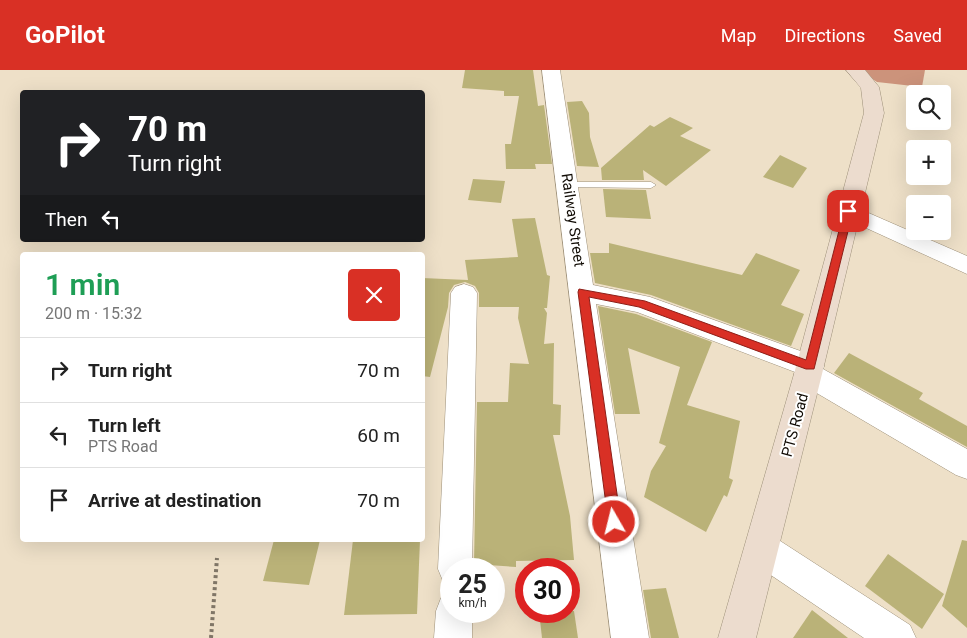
<!DOCTYPE html>
<meta charset="utf-8">
<style>
:root{--surface:#fff;--page:#f6f6f6;--text:#222;--muted:#767676;--line:#e0e0e0;--accent:#d93025}
body{margin:0;font-family:Roboto,sans-serif;background:var(--page);color:var(--text);height:100vh;display:flex;flex-direction:column;font-size:19px;white-space:nowrap}
*{box-sizing:border-box;margin:0}
p{font-size:16px;color:var(--muted)}
.icon{flex:none;width:28px;height:28px;fill:none;stroke:currentColor;stroke-width:2;stroke-linecap:round;stroke-linejoin:round}
.map{position:relative;flex:1;overflow:hidden}
.side{position:absolute;left:20px;top:182px;width:405px;height:290px;display:flex;flex-direction:column;background:var(--surface);border-radius:5px;box-shadow:0 5px 20px #0002}
.side>*{flex:none}
.banner{position:absolute;left:20px;top:20px;width:405px;height:152px;border-radius:5px;box-shadow:0 5px 20px #0002;background:#202124;color:#fff;overflow:hidden}
.controls{position:absolute;left:906px;top:15px;display:grid;gap:10px}
.controls a{display:grid;place-items:center;width:45px;height:45px;border-radius:5px;background:var(--surface);box-shadow:0 5px 20px #0002;font-size:25px}
.speed{position:absolute;left:440px;top:488px;display:flex;gap:10px;font-size:25px;font-weight:700;text-align:center}
.speed>*{display:grid;place-content:center;width:65px;height:65px;border-radius:50%;background:var(--surface);box-shadow:0 5px 20px #0002;line-height:1}
.speed small{font-size:12px;font-weight:400}
.speed .limit{border:8px solid #d22;background:#fff;color:#111}
.pin{position:absolute;display:grid;place-items:center;width:42px;height:42px;color:#fff;margin:-21px;border-radius:10px;box-shadow:0 2px 8px #0006}
.me{position:absolute;width:55px;margin:-28px;rotate:352deg;stroke-linejoin:round;filter:drop-shadow(0 0 4px #0008)}
.turn{display:flex;align-items:center;gap:18px;height:105px;padding:0 25px;font-size:22px}
.turn .icon{width:65px;height:65px;stroke-width:2.5}
.turn b{display:block;font-size:35px;line-height:42px}
.then{display:flex;align-items:center;height:48px;padding:0 25px;background:#0003;gap:10px;font-size:19px}
.round{display:grid;place-items:center;flex:none;width:52px;height:52px;border-radius:5px;background:var(--page)}
.summary{display:flex;align-items:center;justify-content:space-between;height:85px;padding:0 25px}
h1{font-size:30px;font-weight:600;line-height:38px;color:#1e9e55}
ul{padding:0;list-style:none}
li{display:flex;align-items:center;gap:15px;height:65px;padding:0 25px;border-top:1px solid var(--line)}
li div{flex:1}
li b{display:block;font-size:19px}
li em{font-style:normal}
header{display:flex;align-items:center;gap:30px;box-sizing:border-box;height:70px;padding:0 25px;background:var(--accent);color:#fff}
header strong{font-size:24px}
nav{display:flex;gap:28px;margin-inline-start:auto;font-size:18px}
.map>svg:first-child{display:block}
.forest{fill:#cc937b}
.building{fill:#bab278}
.lines{fill:none;stroke-linecap:round;stroke-linejoin:round}
.service-casing{stroke:#9d9079;stroke-width:1}
.minor-casing{stroke:#9d9079;stroke-width:1}
.secondary-casing{stroke:#9d9079;stroke-width:1}
.path{stroke:#807667;stroke-width:4;stroke-dasharray:3 3;stroke-linecap:butt}
.service{fill:#fff;fill-rule:evenodd}
.minor{fill:#fff;fill-rule:evenodd}
.secondary{fill:#ecdcce;fill-rule:evenodd}
.route{fill:#d93025;stroke:#8d1f18}
.labels{text-anchor:middle;stroke-width:4;stroke-linejoin:round;paint-order:stroke}
.street-label{font-size:15px;fill:#100b04;stroke:#fff}
</style>
<header>
<strong>GoPilot</strong>
<nav><a>Map</a><a>Directions</a><a>Saved</a></nav>
</header>
<div class="map">
<svg width="967" height="568" viewBox="0 0 967 568">
<rect width="100%" height="100%" fill="#eee0c8"/>
<polygon class="forest" points="858,0 925,0 922,17 877,12"/>
<g class="building">
<polygon points="465,0 533,0 538,36 544,35 552,94 535,94 536,99 506,99 505,74 511,74 519,26 504,26 504,21 462,18"/>
<polygon points="582,31 589,43 590,67 599,97 577,96 567,32"/>
<polygon points="670,47 693,58 680,66 711,80 666,116 643,100 644,110 602,110 601,98 650,55 654,57"/>
<polygon points="780,85 807,98 793,118 763,107"/>
<polygon points="473,109 505,111 501,133 468,130"/>
<polygon points="603,119 646,120 651,149 606,147"/>
<polygon points="535,148 547,205 550,206 547,238 544,238 547,243 544,274 554,273 553,334 561,335 560,365 553,365 570,446 574,490 516,491 516,497 474,494 477,332 508,332 510,293 529,294 518,248 519,237 479,237 479,223 475,216 465,212 454,215 449,223 448,237 430,307 422,306 422,208 468,210 465,190 518,187 512,149"/>
<polygon points="609,173 742,205 756,183 800,200 781,235 804,244 791,276 651,225 595,213 590,183 609,183"/>
<polygon points="598,236 636,244 712,272 687,335 740,351 729,408 733,410 727,427 724,425 706,462 644,427 651,401 666,376 659,373 680,297 628,278 640,344 615,344"/>
<polygon points="849,283 923,323 919,329 967,356 967,377 834,303"/>
<polygon points="274,470 320,470 309,515 263,511"/>
<polygon points="353,470 420,470 417,544 344,545"/>
<polygon points="962,470 967,471 967,558 942,536"/>
<polygon points="888,484 944,524 922,559 865,516"/>
<polygon points="666,518 679,568 651,568 643,520"/>
<polygon points="812,540 848,568 793,568"/>
<polygon points="539,541 574,541 578,568 542,568"/>
</g>
<g class="lines">
<g class="service-casing">
<polygon id="service" points="569,112 651,112 656,115 651,118 565,117 564,115"/>
</g>
<g class="minor-casing">
<g id="minor">
<polygon points="542,0 560,0 593,215 650,227 820,288 824,296 823,299 967,379 967,409 956,405 798,312 794,304 795,302 637,242 596,234 649,568 611,568"/>
<polygon points="848,134 967,186 967,204 840,146 837,141 840,136"/>
<polygon points="464,214 473,217 477,223 472,499 451,499 451,515 443,511 438,499 451,223 455,217"/>
<polygon points="762,463 774,467 910,555 916,568 864,568 750,491 745,479 750,467"/>
<polygon points="451,524 451,541 472,541 472,568 434,568 436,541 441,528"/>
</g>
</g>
<g class="secondary-casing">
<polygon id="secondary" points="846,0 865,0 879,17 884,43 822,304 756,568 718,568 794,304 864,43 861,18"/>
</g>
<polyline class="path" points="211,568 217,488"/>
<use href="#service" class="service"/>
<use href="#minor" class="minor"/>
<use href="#secondary" class="secondary"/>
</g>
<polygon class="route" points="848,138 853,141 814,299 806,299 639,237 589,227 621,452 619,457 614,459 609,457 578,222 579,219 645,231 806,290 844,141"/>
<g class="labels">
<g class="street-label">
<text transform="translate(573 150) rotate(82)" y="5">Railway Street</text>
<text transform="translate(795 355) rotate(-75)" y="5">PTS Road</text>
</g>
</g>
</svg>
<div class="controls">
<a><svg class="icon" aria-label="search" viewBox="0 0 24 24"><circle cx="10" cy="10" r="6"/><path d="M15 15l6 6"/></svg></a>
<a>+</a>
<a>−</a>
</div>
<div class="speed"><div>25<small>km/h</small></div><div class="limit">30</div></div>
<div class="pin" style="left:848px;top:141px;background:#d93025"><svg class="icon" aria-label="arrive" viewBox="0 0 24 24"><path d="M6 21V4h12l-3 4 3 4H6"/></svg></div>
<svg class="me" style="left:614px;top:452px" viewBox="-20 -20 40 40"><circle r="17" fill="#d93025" stroke="#fff" stroke-width="3"/><path d="M0-11L8 9 0 5-8 9z" fill="#fff"/></svg>
<div class="banner">
<div class="turn"><svg class="icon" aria-label="right" viewBox="0 0 24 24"><path d="M7 20v-9h11M14 6l5 5-5 5"/></svg><div><b>70 m</b>Turn right</div></div>
<div class="then">Then<svg class="icon" aria-label="left" viewBox="0 0 24 24"><path d="M17 20v-9H6M10 6l-5 5 5 5"/></svg></div>
</div>
<section class="side">
<div class="summary"><div><h1>1 min</h1><p>200 m · 15:32</p></div><a class="round" style="background:#d93025;color:#fff"><svg class="icon" aria-label="close" viewBox="0 0 24 24"><path d="M6 6l12 12M18 6L6 18"/></svg></a></div>
<ul>
<li><svg class="icon" aria-label="right" viewBox="0 0 24 24"><path d="M7 20v-9h11M14 6l5 5-5 5"/></svg><div><b>Turn right</b></div><em>70 m</em></li>
<li><svg class="icon" aria-label="left" viewBox="0 0 24 24"><path d="M17 20v-9H6M10 6l-5 5 5 5"/></svg><div><b>Turn left</b><p>PTS Road</p></div><em>60 m</em></li>
<li><svg class="icon" aria-label="arrive" viewBox="0 0 24 24"><path d="M6 21V4h12l-3 4 3 4H6"/></svg><div><b>Arrive at destination</b></div><em>70 m</em></li>
</ul>
</section>
</div>
